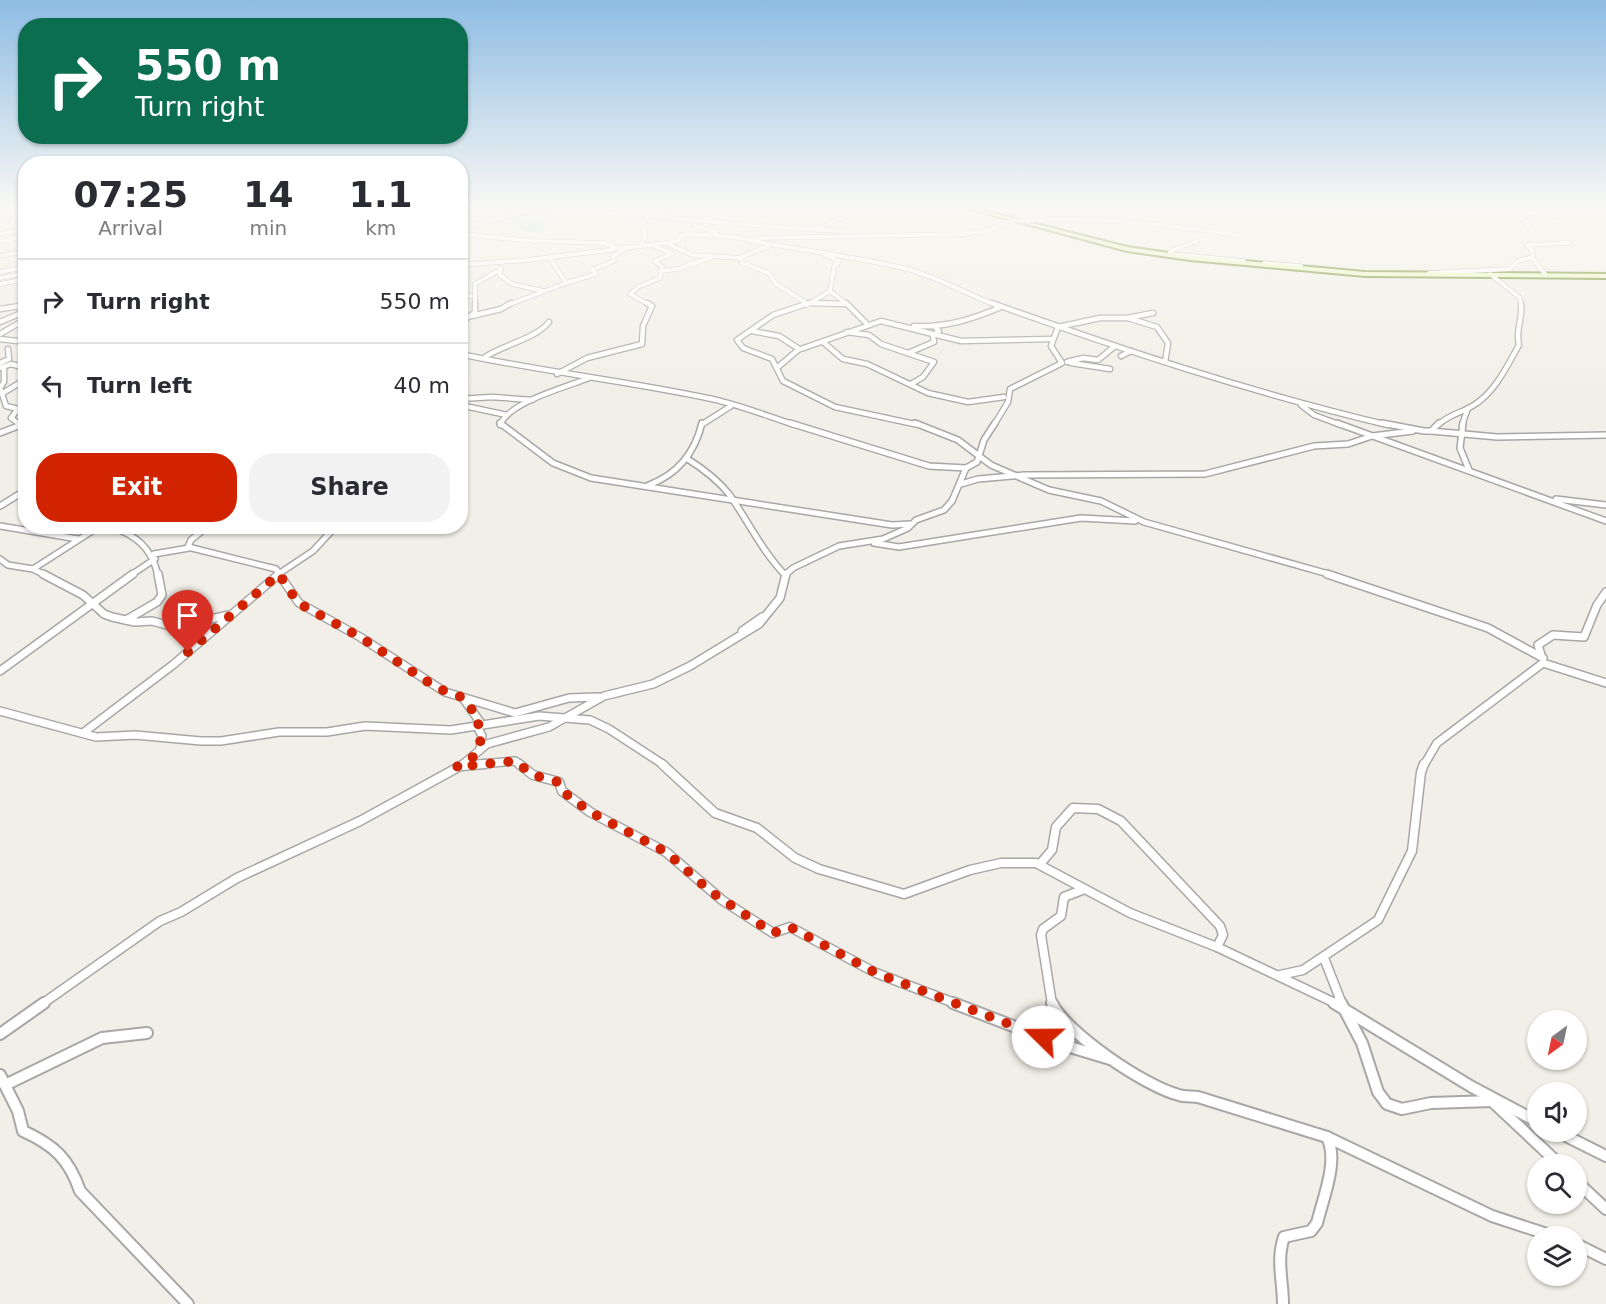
<!DOCTYPE html>
<style>
:root{--surface:#fff;--page:#f2f2f3;--text:#2b2b33;--muted:#7c7c81;--line:#e1e1e2;--accent:#d12300}
body{margin:0;font-family:"DejaVu Sans",sans-serif;background:var(--page);color:var(--text);height:100vh;display:flex;flex-direction:column;font-size:22px;white-space:nowrap}
*{box-sizing:border-box;margin:0}
p{font-size:20px;color:var(--muted)}
.icon{flex:none;width:33px;height:33px;fill:none;stroke:currentColor;stroke-width:2;stroke-linecap:round;stroke-linejoin:round}
.map{position:relative;flex:1;overflow:hidden}
.details{position:absolute;left:18px;top:156px;width:450px;height:378px;display:flex;flex-direction:column;background:var(--surface);border-radius:24px;box-shadow:0 2px 4px #0004}
.details>*{flex:none}
.guide{position:absolute;left:18px;top:18px;width:450px;height:126px;border-radius:24px;box-shadow:0 2px 4px #0004;background:#0b6e4f;color:#fff;overflow:hidden}
.needle{width:39px;rotate:213deg}
.tools{position:absolute;left:1527px;top:1010px;display:grid;gap:12px}
.tools a{display:grid;place-items:center;width:60px;height:60px;border-radius:50%;background:var(--surface);box-shadow:0 2px 4px #0004;font-size:30px}
.pin{position:absolute;display:grid;place-items:center;width:51px;height:51px;color:#fff;margin:-62px -26px;border-radius:50% 50% 50% 0;rotate:-45deg;box-shadow:0 0 6px #0007}
.pin .icon{rotate:45deg}
.me{position:absolute;width:66px;margin:-33px;rotate:292deg;stroke-linejoin:round;filter:drop-shadow(0 0 4px #0008)}
.turn{display:flex;align-items:center;gap:21px;height:126px;padding:0 18px;font-size:27px}
.turn .icon{width:78px;height:78px;stroke-width:2.5}
.turn b{display:block;font-size:42px;line-height:51px}
.eta{display:flex;justify-content:space-evenly;align-items:center;height:102px;text-align:center}
.eta b{font-size:36px;font-weight:700;line-height:42px}
.button{display:flex;gap:12px;margin-top:auto;padding:12px 18px}
.button a{flex:1;height:69px;border-radius:24px;background:var(--accent);color:#fff;font-size:24px;font-weight:700;line-height:69px;text-align:center}
.button a+a{background:var(--page);color:var(--text)}
ul{padding:0;list-style:none}
li{display:flex;align-items:center;gap:18px;height:84px;padding:0 18px;border-top:2px solid var(--line)}
li div{flex:1}
li b{display:block;font-size:22px}
li em{font-style:normal}
.map>svg:first-child{display:block}
.wetland{fill:#c4dfd7}
.lines{fill:none;stroke-linecap:round;stroke-linejoin:round}
.street-far5-casing{stroke:#a7a7a7;stroke-width:5}
.street-far4-casing{stroke:#a7a7a7;stroke-width:7}
.street-far3-casing{stroke:#a7a7a7;stroke-width:8}
.street-far2-casing{stroke:#a7a7a7;stroke-width:10}
.street-far1-casing{stroke:#a7a7a7;stroke-width:11}
.street-casing{stroke:#a7a7a7;stroke-width:14}
.secondary-casing{stroke:#5a7b04;stroke-width:4}
.street-far5{stroke:#fff;stroke-width:4}
.street-far4{stroke:#fff;stroke-width:4.5}
.street-far3{stroke:#fff;stroke-width:5}
.street-far2{stroke:#fff;stroke-width:7}
.street-far1{stroke:#fff;stroke-width:8}
.street{stroke:#fff;stroke-width:10}
.secondary{fill:#edfabc;fill-rule:evenodd}
.route{stroke:#d12300;stroke-width:10;stroke-dasharray:0 18}
</style>
<div class="map">
<svg width="1606" height="1304" viewBox="0 0 1606 1304">
<rect width="100%" height="100%" fill="#f1efe7"/>
<polygon class="wetland" points="505,209 557,209 540,232 523,231"/>
<g class="lines">
<g class="street-far5-casing">
<g id="street-far5">
<path d="M537,209C639,213 740,226 842,231"/>
<polyline points="1509,209 1528,223 1528,228"/>
<polyline points="1514,211 1559,216 1571,209"/>
<polyline points="17,214 12,222 26,232"/>
<polyline points="0,215 26,214"/>
<path d="M1021,221C1095,215 1165,225 1238,235"/>
<polyline points="694,225 717,233"/>
<polyline points="460,228 538,209"/>
<polyline points="819,228 847,216 846,213 834,209"/>
<polyline points="0,234 24,230"/>
<polyline points="460,234 535,241 604,243 615,247"/>
<path d="M735,237C792,250 850,255 907,269C938,277 966,294 996,305"/>
<polyline points="757,238 965,234 989,230 1016,220"/>
<polyline points="0,242 26,235"/>
<polyline points="765,243 769,246 741,257 742,263 769,273 775,283 806,303 845,304"/>
<polyline points="668,244 692,255 740,258"/>
<polyline points="641,245 645,235 642,224 650,215"/>
<polyline points="1172,254 1244,261"/>
<polyline points="1174,255 1170,252 1173,250 1197,241"/>
<polyline points="0,256 26,251"/>
<polyline points="1264,263 1301,266"/>
<polyline points="460,265 528,260 665,243 678,241 680,236 686,234 737,237"/>
<polyline points="501,268 500,275 512,284 544,291"/>
<polyline points="660,271 678,269 710,258"/>
<polyline points="0,272 26,267"/>
<polyline points="1429,273 1510,269 1518,261 1532,257"/>
<polyline points="1490,274 1520,298 1521,305"/>
<polyline points="1545,274 1532,258 1533,251 1527,245 1569,243"/>
<polyline points="0,278 26,273"/>
<polyline points="566,283 596,274 592,270 614,261 613,256 626,248"/>
<polyline points="0,284 26,279"/>
<polyline points="830,291 848,305"/>
<polyline points="460,297 471,296"/>
<polyline points="475,305 475,284 501,269"/>
<polyline points="508,305 566,283 549,257"/>
<polyline points="650,305 630,294 638,287 660,278 662,267 655,261 672,254 655,246"/>
<polyline points="807,305 830,291 834,267 839,261 825,255"/>
</g>
</g>
<g class="street-far4-casing">
<g id="street-far4">
<polyline points="809,303 773,315 737,340 743,348 772,359 783,381 835,407 919,425"/>
<polyline points="813,303 845,304"/>
<polyline points="846,303 868,325"/>
<path d="M992,303C1123,350 1253,393 1388,425"/>
<polyline points="0,309 26,305"/>
<polyline points="472,316 501,309 511,303"/>
<polyline points="1128,318 1157,327 1168,343 1165,362"/>
<polyline points="0,322 26,311"/>
<polyline points="460,322 475,313 475,303"/>
<path d="M914,326C945,328 973,319 1001,307"/>
<polyline points="752,331 779,336 799,349"/>
<polyline points="847,332 869,335 881,344 934,362 923,377 911,384"/>
<polyline points="0,334 26,319"/>
<polyline points="0,339 26,342"/>
<polyline points="823,342 843,359 867,364 928,393 968,402 1004,397"/>
<polyline points="908,353 934,342 933,336 939,331 935,327"/>
<path d="M460,354C544,372 628,381 712,399C740,405 767,416 795,425"/>
<polyline points="1121,356 1131,351"/>
<path d="M485,357C503,345 537,338 549,322"/>
<polyline points="1067,362 1083,358 1098,360 1115,346"/>
<polyline points="0,363 9,359 8,349"/>
<polyline points="1071,363 1110,369"/>
<polyline points="4,367 4,382 0,388 6,406 18,409 11,418 21,425"/>
<polyline points="778,367 798,350 881,321 961,341 1051,339"/>
<polyline points="0,368 11,364 26,368"/>
<polyline points="557,374 587,358 642,344 643,326 652,306 647,303"/>
<polyline points="3,393 26,379"/>
<polyline points="460,399 492,397 532,400"/>
<polyline points="460,405 507,415"/>
<polyline points="1301,405 1314,415 1341,425"/>
<polyline points="22,425 26,423"/>
<path d="M500,425C509,402 566,387 589,378"/>
<polyline points="701,425 731,406"/>
<polyline points="994,425 1008,402 1010,389 1062,363 1051,346 1058,327 1100,318 1127,318 1153,313"/>
<path d="M1438,425C1449,414 1462,413 1474,405C1496,391 1507,366 1519,345C1515,330 1523,319 1521,303"/>
<polyline points="1462,425 1468,408"/>
</g>
</g>
<g class="street-far3-casing">
<g id="street-far3">
<polyline points="19,423 26,428"/>
<polyline points="500,423 553,463 591,478 892,525 911,524"/>
<polyline points="790,423 929,466 966,468"/>
<polyline points="915,423 958,440 991,465 1049,490 1101,501 1144,522 1332,575"/>
<polyline points="1337,423 1606,521"/>
<polyline points="1382,423 1424,431 1431,431 1439,423"/>
<polyline points="1463,423 1460,448 1469,470"/>
<polyline points="1431,431 1497,437 1606,435"/>
<polyline points="0,433 26,423"/>
<path d="M686,458C702,468 717,479 729,494C748,521 762,551 785,575"/>
<polyline points="961,484 978,479 1024,475 1205,474 1314,446 1348,444 1372,436 1413,431"/>
<path d="M649,485C678,474 695,452 702,423"/>
<polyline points="1556,499 1606,505"/>
<polyline points="0,506 26,490"/>
<polyline points="0,526 78,539"/>
<path d="M110,526C137,536 151,547 158,575"/>
<polyline points="208,526 191,540 188,547 276,569 280,575"/>
<polyline points="874,543 899,547 1081,518 1135,521"/>
<polyline points="154,554 189,548"/>
<polyline points="0,559 8,565 33,569"/>
<polyline points="45,575 33,569 100,526"/>
<polyline points="131,575 155,559"/>
<polyline points="277,575 313,551 336,526"/>
<polyline points="785,575 793,568 839,546 883,539 908,528 916,520 944,510 952,501 966,468 977,462 984,440 995,423"/>
</g>
</g>
<g class="street-far2-casing">
<g id="street-far2">
<polyline points="43,574 83,595 104,614 112,617 135,622 152,621 174,627 229,615"/>
<polyline points="279,574 299,603 360,637 445,692 515,713 569,698 598,697"/>
<polyline points="1327,574 1488,628 1543,658"/>
<polyline points="126,620 157,602 162,595 158,574"/>
<polyline points="742,631 762,617"/>
<polyline points="1541,655 1538,645 1553,635 1584,637 1597,605 1606,592"/>
<polyline points="0,671 133,574"/>
<polyline points="463,698 480,722 477,726 482,736 480,749"/>
<polyline points="0,711 96,737 135,735 201,741 221,741 279,732 327,732 365,726 451,730 539,716 590,720 609,729 664,765"/>
<polyline points="83,733 174,664 279,574"/>
<polyline points="462,765 487,744 549,727 604,696 653,684 690,666 759,624 780,598 786,574"/>
<polyline points="469,765 515,761 521,765"/>
<polyline points="1424,765 1437,743 1543,663 1606,683"/>
</g>
</g>
<g class="street-far1-casing">
<g id="street-far1">
<polyline points="519,764 533,775 559,782 562,791 590,812 666,852 722,900 773,933 790,927 876,973 957,1004"/>
<polyline points="662,764 715,813 757,828 795,858 819,869 904,894 970,870 1001,863 1036,863 1130,913 1217,947 1337,1004"/>
<polyline points="462,766 485,764"/>
<polyline points="1040,864 1052,850 1056,827 1073,808 1098,809 1121,821 1220,926 1223,935 1217,947"/>
<polyline points="1324,958 1342,1004"/>
<polyline points="1280,975 1303,970 1378,920 1412,851 1421,772 1424,764"/>
<polyline points="42,1004 160,921 181,912 237,878 360,821 464,764"/>
<polyline points="1052,1004 1041,935 1043,929 1061,916 1064,897 1082,890"/>
</g>
</g>
<g class="street-casing">
<g id="street">
<polyline points="953,1003 1060,1044 1110,1059"/>
<path d="M1052,1003C1066,1033 1146,1087 1179,1095C1185,1097 1192,1096 1198,1097L1327,1137L1492,1216L1553,1236"/>
<polyline points="1334,1003 1472,1087 1538,1122"/>
<polyline points="1341,1003 1362,1043 1378,1092 1387,1104 1402,1109 1431,1103 1492,1101"/>
<polyline points="0,1034 44,1003"/>
<path d="M0,1075L18,1111L23,1131C54,1145 69,1159 80,1191L188,1304"/>
<polyline points="5,1085 102,1038 147,1033"/>
<polyline points="1493,1102 1559,1164"/>
<polyline points="1556,1131 1606,1156"/>
<polyline points="1576,1181 1606,1209"/>
<polyline points="1576,1244 1606,1259"/>
<path d="M1283,1304C1283,1281 1276,1260 1284,1237L1311,1231L1317,1223C1323,1198 1339,1161 1327,1137"/>
</g>
</g>
<g class="secondary-casing">
<polygon id="secondary" points="971,209 977,209 1127,247 1190,256 1365,272 1606,274 1606,278 1365,276 1190,260 1127,251"/>
</g>
<use href="#street-far5" class="street-far5"/>
<use href="#street-far4" class="street-far4"/>
<use href="#street-far3" class="street-far3"/>
<use href="#street-far2" class="street-far2"/>
<use href="#street-far1" class="street-far1"/>
<use href="#street" class="street"/>
<use href="#secondary" class="secondary"/>
</g>
<linearGradient id="sky" x2="0" y2="1"><stop stop-color="#8ebce4"/><stop offset="0.53" stop-color="#f9f8f4"/><stop offset="1" stop-color="#f9f8f4" stop-opacity="0"/></linearGradient>
<rect width="1606" height="391" fill="url(#sky)"/>
<g class="lines">
<path class="route" d="M188,652L279,574L298,603L360,637L437,688L464,698L480,722L477,726C486,745 476,760 456,767L515,761L533,775L558,782L562,791L590,812L666,852L711,892L773,933L790,927L876,973L1043,1037"/>
</g>
</svg>
<div class="tools">
<a><svg class="needle" viewBox="-14 -14 28 28"><path d="M0-13l5 13h-10z" fill="#e53935"/><path d="M0 13l5-13h-10z" fill="#7c7c81"/></svg></a>
<a><svg class="icon" aria-label="sound" viewBox="0 0 24 24"><path d="M4 9h4l5-4v14l-5-4H4zM17 9q2 3 0 6"/></svg></a>
<a><svg class="icon" aria-label="search" viewBox="0 0 24 24"><circle cx="10" cy="10" r="6"/><path d="M15 15l6 6"/></svg></a>
<a><svg class="icon" aria-label="layers" viewBox="0 0 24 24"><path d="M12 4l9 5-9 5-9-5zM3 14l9 5 9-5"/></svg></a>
</div>
<div class="pin" style="left:188px;top:652px;background:#d93025"><svg class="icon" aria-label="arrive" viewBox="0 0 24 24"><path d="M6 21V4h12l-3 4 3 4H6"/></svg></div>
<svg class="me" style="left:1043px;top:1037px" viewBox="-20 -20 40 40"><circle r="19" fill="#fff"/><path d="M0-13L10 11 0 6-10 11z" fill="#d12300"/></svg>
<div class="guide">
<div class="turn"><svg class="icon" aria-label="right" viewBox="0 0 24 24"><path d="M7 20v-9h11M14 6l5 5-5 5"/></svg><div><b>550 m</b>Turn right</div></div>
</div>
<section class="details">
<div class="eta">
<div><b>07:25</b><p>Arrival</p></div>
<div><b>14</b><p>min</p></div>
<div><b>1.1</b><p>km</p></div>
</div>
<ul>
<li><svg class="icon" aria-label="right" viewBox="0 0 24 24"><path d="M7 20v-9h11M14 6l5 5-5 5"/></svg><div><b>Turn right</b></div><em>550 m</em></li>
<li><svg class="icon" aria-label="left" viewBox="0 0 24 24"><path d="M17 20v-9H6M10 6l-5 5 5 5"/></svg><div><b>Turn left</b></div><em>40 m</em></li>
</ul>
<div class="button"><a>Exit</a><a>Share</a></div>
</section>
</div>
